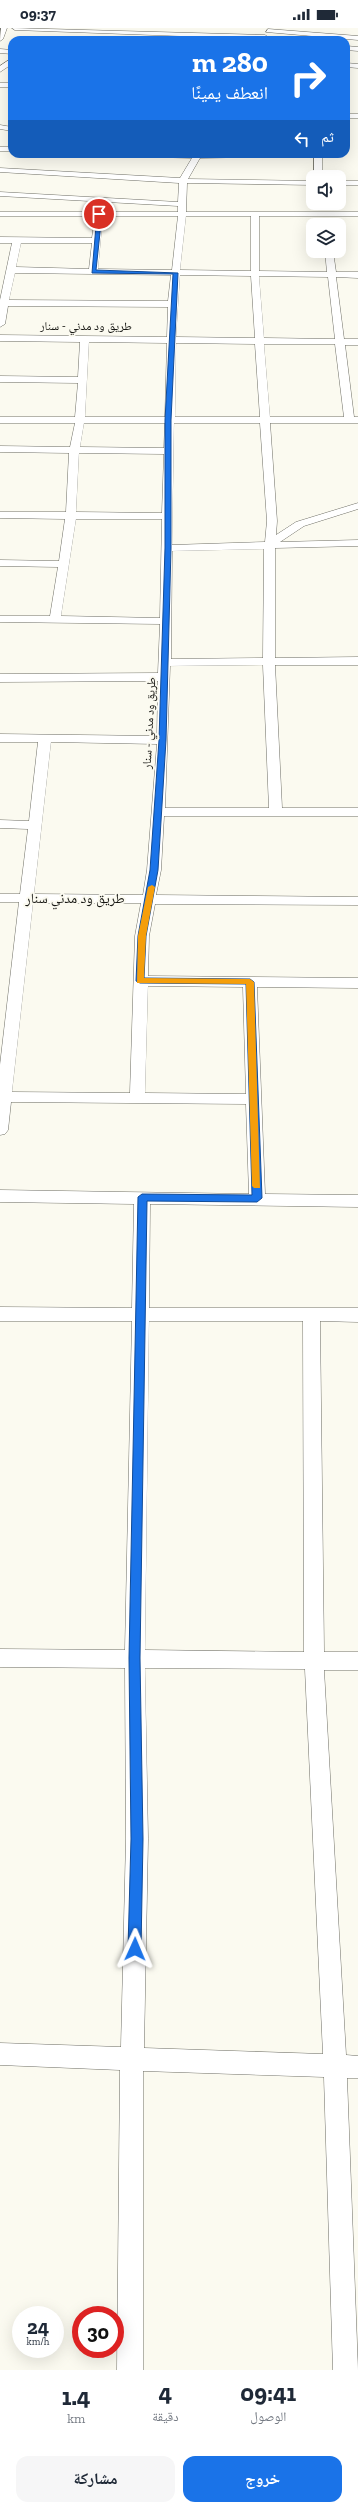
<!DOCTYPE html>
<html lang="ar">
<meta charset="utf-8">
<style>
:root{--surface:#fff;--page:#f6f6f7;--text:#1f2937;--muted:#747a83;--accent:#1a73e8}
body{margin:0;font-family:"Zilla Slab","Noto Naskh Arabic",serif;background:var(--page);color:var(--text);direction:rtl;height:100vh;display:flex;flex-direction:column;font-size:15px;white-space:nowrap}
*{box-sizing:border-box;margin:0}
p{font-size:13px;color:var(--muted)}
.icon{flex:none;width:22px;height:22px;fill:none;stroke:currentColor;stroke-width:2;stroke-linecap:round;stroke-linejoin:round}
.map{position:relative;height:2342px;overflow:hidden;direction:ltr}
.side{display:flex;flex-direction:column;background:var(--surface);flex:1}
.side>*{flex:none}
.hud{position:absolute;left:8px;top:8px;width:342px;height:122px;border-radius:12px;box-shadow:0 4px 16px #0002;direction:rtl;background:#1a73e8;color:#fff;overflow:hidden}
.controls{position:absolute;left:306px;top:142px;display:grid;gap:8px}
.controls a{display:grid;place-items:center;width:40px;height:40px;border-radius:8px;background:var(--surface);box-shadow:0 4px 16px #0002;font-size:20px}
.speed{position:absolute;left:12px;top:2278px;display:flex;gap:8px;font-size:20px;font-weight:700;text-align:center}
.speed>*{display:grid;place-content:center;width:52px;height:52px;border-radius:50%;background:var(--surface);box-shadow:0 4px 16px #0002;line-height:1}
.speed small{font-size:10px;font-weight:400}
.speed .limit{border:6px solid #d22;background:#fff;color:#111}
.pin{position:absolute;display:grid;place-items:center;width:34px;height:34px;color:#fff;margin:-17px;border:2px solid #fff;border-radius:50%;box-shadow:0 1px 4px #0007}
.me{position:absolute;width:44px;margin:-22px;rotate:1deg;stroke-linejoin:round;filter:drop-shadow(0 0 3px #0008)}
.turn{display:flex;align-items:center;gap:14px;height:84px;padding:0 16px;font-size:18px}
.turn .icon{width:52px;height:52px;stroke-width:2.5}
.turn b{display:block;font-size:28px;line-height:34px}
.then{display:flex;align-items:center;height:38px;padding:0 16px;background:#0003;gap:8px;font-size:15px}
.eta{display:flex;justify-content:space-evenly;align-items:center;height:68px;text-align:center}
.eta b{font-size:24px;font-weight:700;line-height:28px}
.primary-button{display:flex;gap:8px;margin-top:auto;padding:8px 16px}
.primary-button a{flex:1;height:46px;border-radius:12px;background:var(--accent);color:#fff;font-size:16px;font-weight:700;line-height:46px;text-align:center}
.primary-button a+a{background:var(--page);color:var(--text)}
.status{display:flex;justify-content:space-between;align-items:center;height:28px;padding:0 20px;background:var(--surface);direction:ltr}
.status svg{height:11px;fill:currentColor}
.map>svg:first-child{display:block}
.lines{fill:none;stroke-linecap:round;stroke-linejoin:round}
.minor-casing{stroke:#6f6f66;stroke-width:1}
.minor{fill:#fff;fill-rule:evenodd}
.route{fill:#1a73e8;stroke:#114b97}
.slow{fill:#f59e0b}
.labels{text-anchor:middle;stroke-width:4;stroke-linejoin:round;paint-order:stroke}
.far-street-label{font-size:12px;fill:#161612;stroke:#fbfaf0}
.street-label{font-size:14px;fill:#161612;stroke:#fbfaf0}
</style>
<div class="status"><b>09:37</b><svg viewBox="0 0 49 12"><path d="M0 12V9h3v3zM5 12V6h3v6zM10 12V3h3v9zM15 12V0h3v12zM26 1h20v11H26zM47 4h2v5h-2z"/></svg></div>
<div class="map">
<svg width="358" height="2342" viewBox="0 0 358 2342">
<rect width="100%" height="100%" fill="#fbfaf0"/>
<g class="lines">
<g class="minor-casing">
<g id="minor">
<polygon points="1,0 7,0 3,11 0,13"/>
<polygon points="12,0 265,7 268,9 265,11 15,2"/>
<polygon points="268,1 358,8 358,12 266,4"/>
<polygon points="346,18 358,19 358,23 346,22"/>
<polygon points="0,21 12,22 12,26 0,25"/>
<polygon points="12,30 12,36 0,44 0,38"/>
<polygon points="346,35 358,36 358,40 346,39"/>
<rect x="0" y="55" width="12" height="4"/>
<rect x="346" y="86" width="12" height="4"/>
<polygon points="0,97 12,99 12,103 0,101"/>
<rect x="0" y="119" width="12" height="4"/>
<path d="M113,126H309L305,128L200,130L188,151L313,153V157L187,155L186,184H358V188H259V243L327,244L325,223H333L336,244H358V250L336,249L344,311H358V317H345L354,389H358V395H270L277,493L276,507L296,494L358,475V481L304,498L280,514L358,512V518L275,520V630L358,629V637H275L282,780H358V788H164L161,842L156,867L358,869V877L155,876L149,908L148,948L358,950V960L257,959L265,1166L358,1167V1179L150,1176L149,1280H358V1294L320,1293L324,1624H358V1642H324L346,2027L358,2028V2050H347L358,2342H333L324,2049L143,2043V2342H117L120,2042L0,2037V2015L121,2019L126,1811L125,1640L0,1639V1621L125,1622L132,1293H0V1279L132,1280L134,1176L0,1174V1162L249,1166L246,1076L11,1074L8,1102L5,1106L0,1107V1037L19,874H0V866H20L28,801L0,800V792L29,793L38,714H0V706L157,708L158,653L0,654V646L158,645L160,596L0,594V588H50L58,539L0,538V532L59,533L65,491L0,490V484H66L69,425L0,424V418L70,419L75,395H0V389H75L78,355L0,354V348L78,349L80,314L0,313V307L167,309L168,279L8,278L5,296L0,299V272L12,215H0V209L92,210L95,188H0V184H178V178L0,168V164L178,174L179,155L0,144V140L180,150L192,130L117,128ZM103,188H178L172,242L98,241ZM186,188H251V243L180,242ZM21,215H92L89,241L16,239ZM15,245L171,247L168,273L9,272ZM180,247L251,248L255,310L176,309ZM259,248L328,249L335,311L264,310ZM89,314L167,315L165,389H85ZM176,315L255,316L260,389H175ZM264,316H335L344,389H270ZM84,395H165L164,420L80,419ZM174,395H260L267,493L265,514L172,517ZM79,425L164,426L162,485L76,484ZM76,491H162L160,590L61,588ZM264,521L263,630L171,631L172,523ZM263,637L269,780H165L170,638ZM51,714L157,716L147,842L143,867L34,866ZM33,875H141L135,908L130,1065L12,1064ZM148,958L243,959L246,1066L145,1065ZM149,1293H303L304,1624L145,1622ZM145,1640L305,1641L323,2026L144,2020L148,1811Z"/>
<rect x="314" y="126" width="8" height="23"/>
<rect x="339" y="153" width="19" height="4"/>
</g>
</g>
<use href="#minor" class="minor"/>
</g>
<polygon class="route" points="99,184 102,186 96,242 178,245 171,392 171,520 166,712 158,842 146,908 144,950 250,951 254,954 262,1170 257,1174 147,1173 140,1630 143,1811 141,1921 139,1925 135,1927 130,1925 128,1921 131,1811 129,1630 138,1169 142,1166 252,1167 246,956 140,955 136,953 138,908 150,842 159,712 165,520 165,392 173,246 92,245 97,186"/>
<polygon class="slow" points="152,857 155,859 146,908 144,950 250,951 254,954 260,1160 254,1160 252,1158 246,956 137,955 138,908 148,859"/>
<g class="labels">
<g class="far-street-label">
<text x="86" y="302">طريق ود مدني - سنار</text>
<text transform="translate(149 695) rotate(-87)" y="4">طريق ود مدني - سنار</text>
</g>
<g class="street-label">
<text x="75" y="875">طريق ود مدني سنار</text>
</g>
</g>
</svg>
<div class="controls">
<a><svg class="icon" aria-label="sound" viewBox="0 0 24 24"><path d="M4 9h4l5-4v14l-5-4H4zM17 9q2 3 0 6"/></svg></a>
<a><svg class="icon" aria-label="layers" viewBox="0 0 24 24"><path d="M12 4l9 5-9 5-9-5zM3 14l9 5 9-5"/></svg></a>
</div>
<div class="speed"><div>24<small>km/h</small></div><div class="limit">30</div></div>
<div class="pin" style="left:99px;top:186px;background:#d93025"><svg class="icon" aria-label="arrive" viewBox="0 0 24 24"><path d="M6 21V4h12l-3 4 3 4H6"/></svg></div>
<svg class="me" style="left:135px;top:1921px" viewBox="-20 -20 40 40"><path d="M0-17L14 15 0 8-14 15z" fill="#1a73e8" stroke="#fff" stroke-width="4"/></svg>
<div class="hud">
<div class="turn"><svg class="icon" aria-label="right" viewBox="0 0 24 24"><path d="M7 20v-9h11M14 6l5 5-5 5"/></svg><div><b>280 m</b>انعطف يمينًا</div></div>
<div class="then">ثم<svg class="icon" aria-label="left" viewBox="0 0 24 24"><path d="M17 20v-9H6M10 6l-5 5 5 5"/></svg></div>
</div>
</div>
<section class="side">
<div class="eta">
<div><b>09:41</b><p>الوصول</p></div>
<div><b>4</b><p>دقيقة</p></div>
<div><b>1.4</b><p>km</p></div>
</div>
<div class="primary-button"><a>خروج</a><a>مشاركة</a></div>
</section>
